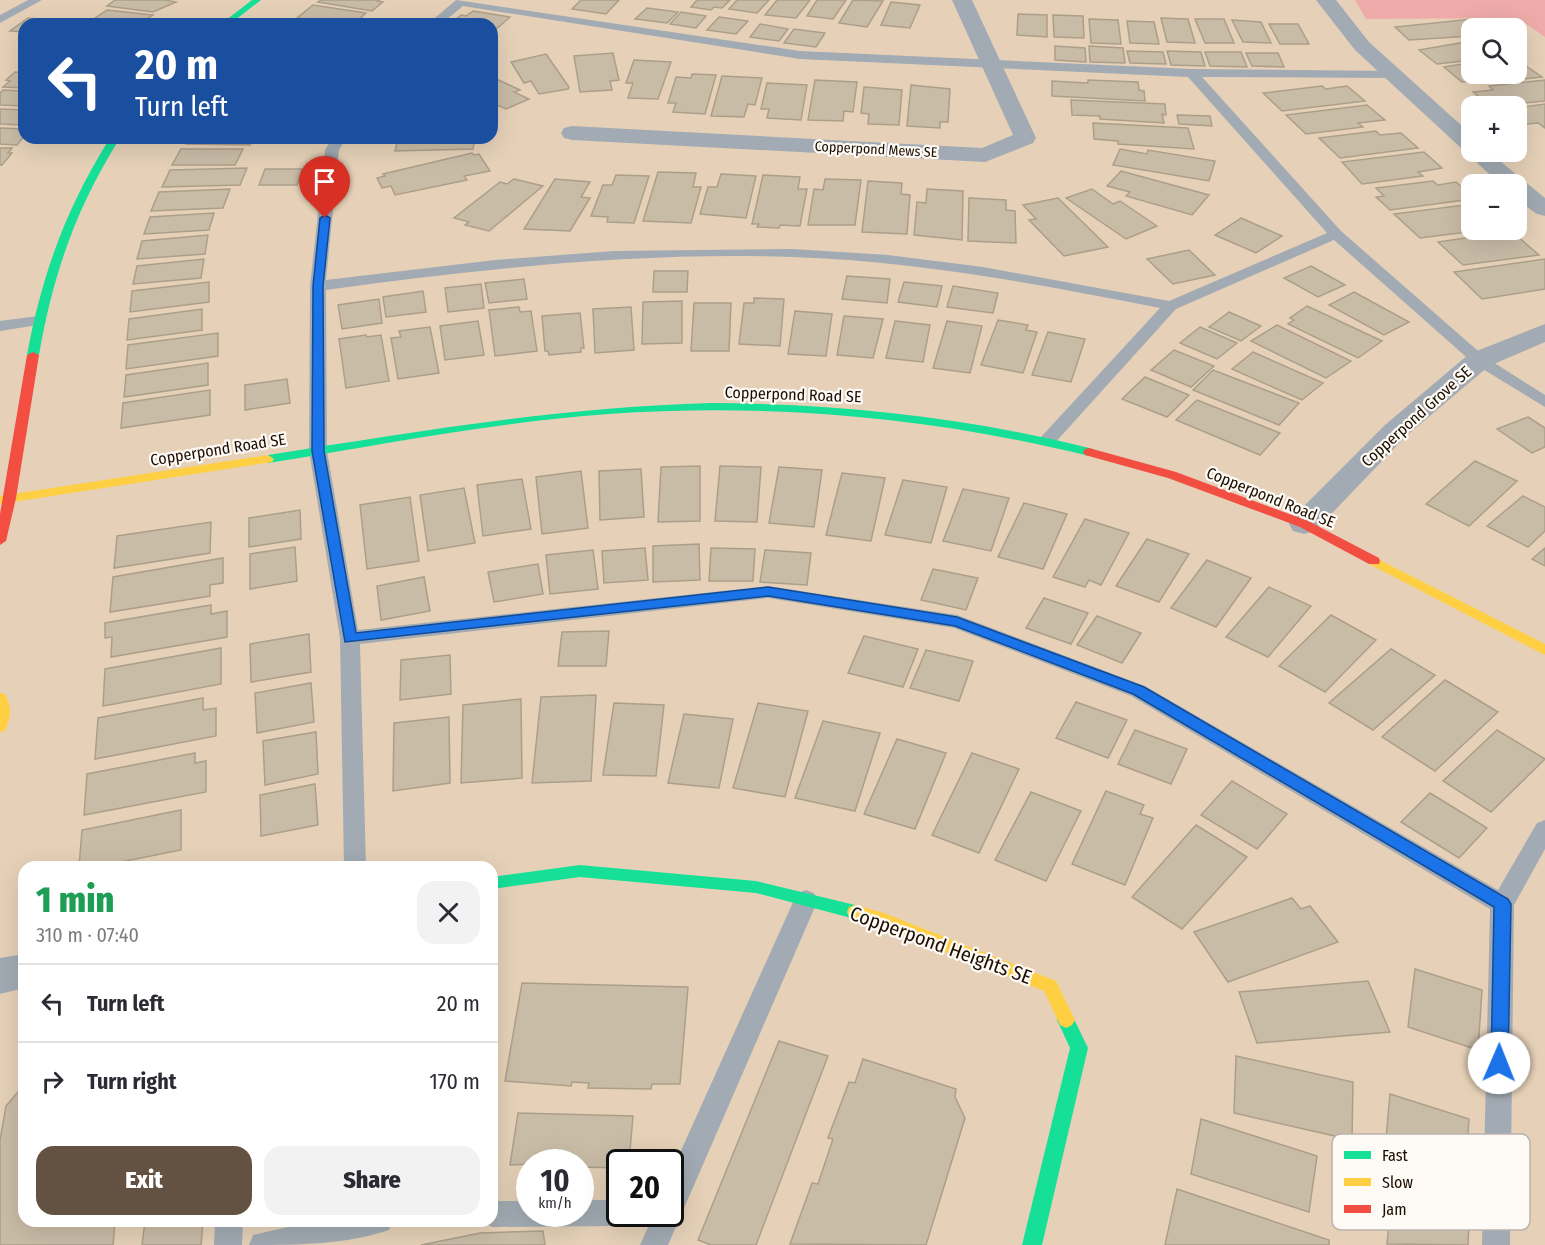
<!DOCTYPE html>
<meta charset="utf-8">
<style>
:root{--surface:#fff;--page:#f2f2f3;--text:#2b2b33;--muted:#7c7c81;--line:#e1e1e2;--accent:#635241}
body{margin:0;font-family:"Fira Sans Condensed",sans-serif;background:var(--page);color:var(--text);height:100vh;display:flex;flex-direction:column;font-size:22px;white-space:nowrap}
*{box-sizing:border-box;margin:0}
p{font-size:20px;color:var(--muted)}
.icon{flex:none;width:33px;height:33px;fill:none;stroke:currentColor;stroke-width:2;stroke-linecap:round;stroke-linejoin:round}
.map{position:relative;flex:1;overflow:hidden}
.panel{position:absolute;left:18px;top:861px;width:480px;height:366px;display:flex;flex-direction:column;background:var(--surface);border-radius:18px;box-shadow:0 6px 24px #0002}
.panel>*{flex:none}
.top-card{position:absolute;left:18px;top:18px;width:480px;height:126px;border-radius:18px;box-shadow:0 6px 24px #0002;background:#1a4fa0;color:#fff;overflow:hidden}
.buttons{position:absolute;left:1461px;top:18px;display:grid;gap:12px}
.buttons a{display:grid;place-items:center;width:66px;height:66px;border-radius:12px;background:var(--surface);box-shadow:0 6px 24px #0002;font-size:30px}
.speed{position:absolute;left:516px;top:1149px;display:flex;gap:12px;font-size:30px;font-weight:700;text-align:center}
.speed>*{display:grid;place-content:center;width:78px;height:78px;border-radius:50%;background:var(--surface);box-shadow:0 6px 24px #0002;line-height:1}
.speed small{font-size:15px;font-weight:400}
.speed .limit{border:3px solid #111;border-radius:9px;background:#fff;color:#111}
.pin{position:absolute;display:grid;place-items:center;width:51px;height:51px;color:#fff;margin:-62px -26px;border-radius:50% 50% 50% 0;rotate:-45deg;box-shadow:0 0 6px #0007}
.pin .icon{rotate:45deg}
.me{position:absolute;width:66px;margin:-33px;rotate:1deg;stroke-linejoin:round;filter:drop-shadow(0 0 4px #0008)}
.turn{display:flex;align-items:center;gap:21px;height:126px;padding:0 18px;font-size:27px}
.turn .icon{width:78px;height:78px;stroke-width:2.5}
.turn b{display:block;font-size:42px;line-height:51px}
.round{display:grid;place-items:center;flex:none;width:63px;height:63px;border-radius:18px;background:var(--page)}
.overview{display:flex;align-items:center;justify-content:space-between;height:102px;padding:0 18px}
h1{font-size:36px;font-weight:800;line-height:45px;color:#1e9e55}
.primary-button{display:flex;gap:12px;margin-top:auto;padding:12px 18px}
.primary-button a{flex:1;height:69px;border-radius:18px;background:var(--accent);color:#fff;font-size:24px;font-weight:800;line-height:69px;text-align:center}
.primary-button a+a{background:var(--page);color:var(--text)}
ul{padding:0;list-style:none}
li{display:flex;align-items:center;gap:18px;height:78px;padding:0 18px;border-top:2px solid var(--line)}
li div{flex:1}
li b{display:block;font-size:22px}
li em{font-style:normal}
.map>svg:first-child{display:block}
.green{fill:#eeaba9}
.building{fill:#c9bca7;stroke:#ac9f8a;stroke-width:1.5}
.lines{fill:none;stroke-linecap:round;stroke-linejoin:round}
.lane{fill:#a2abb3;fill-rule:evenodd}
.street{fill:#a2abb3;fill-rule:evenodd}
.fast{fill:#16e098;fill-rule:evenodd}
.slow{fill:#ffcf43;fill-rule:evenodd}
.jam{fill:#f24e42;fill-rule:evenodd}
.route{fill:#1a73e8;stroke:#114b97;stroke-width:1.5}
.labels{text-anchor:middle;stroke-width:4.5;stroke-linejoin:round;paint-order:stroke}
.far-street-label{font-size:14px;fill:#1c0e01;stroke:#fefaf6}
.street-label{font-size:16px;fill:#1c0e01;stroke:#fefaf6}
.near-street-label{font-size:20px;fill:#1c0e01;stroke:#fefaf6}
.key{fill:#fefaf6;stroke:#bab3ac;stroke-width:1.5}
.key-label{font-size:16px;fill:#1c0e01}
</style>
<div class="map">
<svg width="1545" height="1245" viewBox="0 0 1545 1245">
<rect width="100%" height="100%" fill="#e6d1b8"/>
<polygon class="green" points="1355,0 1545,0 1545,37 1518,18 1366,19"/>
<g class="building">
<polygon points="115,0 165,0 176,2 153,12 107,6"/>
<polygon points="321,0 380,0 378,1 383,2 372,11 318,2"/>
<polygon points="581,0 619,0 606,14 572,9"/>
<polygon points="697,0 730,0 722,8 714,7 711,10 691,7"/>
<polygon points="737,0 769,0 757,13 729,9"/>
<polygon points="777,0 810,0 796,18 765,15"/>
<polygon points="817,0 846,0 833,19 807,16"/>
<polygon points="853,0 883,1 867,27 839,23"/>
<polygon points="891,2 920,5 910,28 881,25"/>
<polygon points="313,5 366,13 354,24 297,18"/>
<polygon points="647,8 678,12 667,23 635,19"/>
<polygon points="107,10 153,15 138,24 91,21"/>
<polygon points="473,11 510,17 494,31 492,24 450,24 461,15 466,16"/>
<polygon points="681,12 706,16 696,28 670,24"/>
<polygon points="1018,14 1047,15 1047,37 1017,35"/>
<polygon points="1053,15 1083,16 1084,38 1054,37"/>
<polygon points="719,17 748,21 736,34 707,30"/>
<polygon points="28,18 59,21 55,24 24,24 24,32 10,31"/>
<polygon points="1161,18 1188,19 1195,43 1167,42"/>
<polygon points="1089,19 1118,20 1121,44 1091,43"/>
<polygon points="1195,19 1224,19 1234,43 1205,43"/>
<polygon points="1473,19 1484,28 1472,28 1472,36 1409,40 1395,27"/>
<polygon points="1232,20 1261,22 1271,43 1243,42"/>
<polygon points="1127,21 1154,22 1159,44 1130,43"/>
<polygon points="760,24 788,29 779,41 750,37"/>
<polygon points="1269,24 1298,24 1309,44 1280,44"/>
<polygon points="794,29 825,33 816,47 784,43"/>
<polygon points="1472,41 1472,60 1437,64 1419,50"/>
<polygon points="1055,46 1085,48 1086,62 1055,60"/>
<polygon points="1089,46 1123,48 1125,63 1090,62"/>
<polygon points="1127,51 1163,52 1166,64 1130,63"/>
<polygon points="1167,51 1201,52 1205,66 1171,65"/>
<polygon points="1205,52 1241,52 1247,67 1210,66"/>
<polygon points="613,53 619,80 610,81 612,90 580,92 574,56"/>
<polygon points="1246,53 1278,53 1284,67 1252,66"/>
<polygon points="546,54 569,87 568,89 539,94 531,81 524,83 511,62"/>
<polygon points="1516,59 1542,77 1486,83 1483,80 1462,82 1444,67 1469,63 1472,64 1472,74 1516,74"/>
<polygon points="634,60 671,62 658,99 628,98 633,83 626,83"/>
<polygon points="15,72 24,73 24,88 3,87 10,81 6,80"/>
<polygon points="692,74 716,75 705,114 673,112 676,103 668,103 676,77 691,78"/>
<polygon points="722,76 762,78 755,105 748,104 744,117 711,116"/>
<polygon points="492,77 520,90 514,92 529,99 506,109 492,103"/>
<polygon points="815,80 857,82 853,112 844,111 843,121 808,120"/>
<polygon points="1088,80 1138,82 1139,90 1144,91 1145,101 1052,96 1052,81 1088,83"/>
<polygon points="1545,80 1545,101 1491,106 1473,92 1493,90 1489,86"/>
<polygon points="767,83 807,85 801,120 767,118 769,109 761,109"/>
<polygon points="911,85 950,89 948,122 940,122 940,128 907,126"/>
<polygon points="1322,86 1326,89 1347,86 1365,101 1282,111 1263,93"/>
<polygon points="864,87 902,90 899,125 868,124 869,114 861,113"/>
<polygon points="3,90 24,91 24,106 0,105 0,93"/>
<polygon points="1071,100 1165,104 1166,115 1162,114 1164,123 1100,119 1100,116 1072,115"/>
<polygon points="1545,104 1545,128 1538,123 1516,125 1516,108"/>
<polygon points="1367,105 1385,120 1358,123 1363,127 1306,134 1286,115"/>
<polygon points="0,109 24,110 24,125 0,124"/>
<polygon points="1177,115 1210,116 1212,126 1179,124"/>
<polygon points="1093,123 1188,128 1194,149 1118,144 1118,141 1094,139"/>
<polygon points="0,128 24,129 24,136 17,145 0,144"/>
<polygon points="1376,131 1380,135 1401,133 1418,148 1340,158 1319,138"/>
<polygon points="189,138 254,138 250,145 186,144"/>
<polygon points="398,138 475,138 473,149 395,151"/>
<polygon points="0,148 12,148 8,153 12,153 2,165 0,165"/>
<polygon points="181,149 243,149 235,165 172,165"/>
<polygon points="1120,149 1147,154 1148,150 1215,161 1209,181 1113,165"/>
<polygon points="1424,152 1442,168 1418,172 1423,176 1362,184 1342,162"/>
<polygon points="472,153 474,155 479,154 490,171 464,176 467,180 395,195 391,186 382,188 377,178 385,176 383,174"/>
<polygon points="247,168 240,185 162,187 170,170"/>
<polygon points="265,169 303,169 297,185 259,185"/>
<polygon points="1121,171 1209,195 1192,215 1126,196 1130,192 1107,186"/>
<polygon points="658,172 696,173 693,187 701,187 691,223 643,221"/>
<polygon points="721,174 756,176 746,218 700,214 708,187 717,187"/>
<polygon points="616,175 649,176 634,223 607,222 608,217 591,216 603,185 612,185"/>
<polygon points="763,175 800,177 798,189 807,189 800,226 780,225 779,228 757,227 759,224 752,224"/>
<polygon points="514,179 543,186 489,231 465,225 469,222 454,218 500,182 507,184"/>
<polygon points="555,179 590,182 581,197 590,198 570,231 524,229"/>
<polygon points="825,179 861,180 855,225 808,225 814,189 823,190"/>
<polygon points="868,181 902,183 901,194 910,195 907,234 862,232"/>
<polygon points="1433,181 1438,185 1456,182 1472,196 1472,199 1390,210 1376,197 1384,196 1376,188"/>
<polygon points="230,189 223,208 151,211 159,192"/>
<polygon points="927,189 963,191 962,240 914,235 917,202 926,203"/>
<polygon points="1092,189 1113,204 1120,201 1157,226 1126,239 1066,198"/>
<polygon points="969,198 1006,200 1006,210 1015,211 1016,243 968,241"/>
<polygon points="1058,198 1108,247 1064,256 1029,220 1036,219 1023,205"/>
<polygon points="1472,204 1470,225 1476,231 1420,238 1394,214"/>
<polygon points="214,213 209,230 144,234 150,217"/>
<polygon points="1241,218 1282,236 1256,253 1215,235"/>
<polygon points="1493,234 1498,239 1518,237 1539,255 1463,265 1438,242"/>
<polygon points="208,235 205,254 137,259 142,241"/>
<polygon points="1189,250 1215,275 1173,284 1147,259"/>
<polygon points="204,259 201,278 133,284 137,266"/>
<polygon points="1545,259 1545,289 1482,299 1454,272"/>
<polygon points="1311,266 1345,285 1318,297 1284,278"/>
<polygon points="654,271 688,271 687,292 653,292"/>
<polygon points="847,276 890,279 887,303 842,299"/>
<polygon points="524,279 527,299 489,303 485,283"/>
<polygon points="209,282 209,302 130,312 132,291"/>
<polygon points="904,282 942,286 937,307 898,302"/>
<polygon points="481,284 484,308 448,312 445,288"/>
<polygon points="953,286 998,293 993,313 947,307"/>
<polygon points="423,291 426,312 386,317 383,297"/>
<polygon points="1354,292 1409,322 1384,335 1329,305"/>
<polygon points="754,298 784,299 780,346 739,344 744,303 754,303"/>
<polygon points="379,299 382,323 342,329 338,305"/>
<polygon points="682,301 682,343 642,344 643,302"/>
<polygon points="694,303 731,303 729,351 691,351"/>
<polygon points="1307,306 1382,341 1358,358 1288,324 1294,320 1290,318"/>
<polygon points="519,307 520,312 531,311 537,351 495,356 489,310"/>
<polygon points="631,307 634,350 595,353 593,309"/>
<polygon points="202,309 202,330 127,340 129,319"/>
<polygon points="795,311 832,314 826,356 788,354"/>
<polygon points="1229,312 1261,326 1241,341 1209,327"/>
<polygon points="580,313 584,348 581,348 581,352 549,355 548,351 545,351 542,316"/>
<polygon points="844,316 883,319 873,358 837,355"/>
<polygon points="998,320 1028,325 1026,330 1037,332 1023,373 981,365"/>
<polygon points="478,321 484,355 445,360 440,326"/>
<polygon points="895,321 930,325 923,362 886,358"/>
<polygon points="947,321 982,326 970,373 933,368"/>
<polygon points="1277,325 1351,361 1326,378 1251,341"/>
<polygon points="430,327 439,373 398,379 391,338 401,337 399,331"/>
<polygon points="1200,327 1237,343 1217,359 1180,343"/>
<polygon points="1048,332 1085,339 1071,382 1032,375"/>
<polygon points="218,333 218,356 126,369 128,345"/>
<polygon points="366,335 367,337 381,335 389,381 346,388 339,339"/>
<polygon points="1174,350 1214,366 1191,387 1151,370"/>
<polygon points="1253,352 1323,383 1302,400 1232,369"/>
<polygon points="208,363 208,385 124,397 126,375"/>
<polygon points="1213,370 1299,403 1279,425 1193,390"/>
<polygon points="1145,377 1189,395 1167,417 1122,399"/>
<polygon points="287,379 290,403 245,410 245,385"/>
<polygon points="210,390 210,415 121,428 123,403"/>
<polygon points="1197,400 1280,433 1260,455 1176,420"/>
<polygon points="1528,417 1545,428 1545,447 1532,453 1497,429"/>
<polygon points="1475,461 1517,481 1469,526 1426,504"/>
<polygon points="700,466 700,521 658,522 661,467"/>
<polygon points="720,466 761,467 757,522 715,521"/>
<polygon points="779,467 822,470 814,527 769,523"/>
<polygon points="641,469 644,517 600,520 599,471"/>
<polygon points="581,471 588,528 542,534 536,477"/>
<polygon points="842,473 885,478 871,541 826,535"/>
<polygon points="522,479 531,529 483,536 477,485"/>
<polygon points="903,480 947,487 931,543 885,535"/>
<polygon points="464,488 475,543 428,551 420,495"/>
<polygon points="963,489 1009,498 991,551 943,541"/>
<polygon points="1523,496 1545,507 1545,531 1528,547 1487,526"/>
<polygon points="410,497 419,561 367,569 360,505"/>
<polygon points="1024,503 1067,514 1043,569 998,557"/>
<polygon points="300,510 301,539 249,547 249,518"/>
<polygon points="1085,519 1129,533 1101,585 1089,580 1085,587 1053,577"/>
<polygon points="211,522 210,553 114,568 117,536"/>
<polygon points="1147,539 1189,554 1159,602 1116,586"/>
<polygon points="699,544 700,580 653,582 653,546"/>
<polygon points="295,547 297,581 250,589 250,554"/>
<polygon points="645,548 648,580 604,583 602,551"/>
<polygon points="711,548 755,549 753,581 709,581"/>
<polygon points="1545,548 1545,566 1532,559"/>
<polygon points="593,550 598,589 550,594 546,555"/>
<polygon points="765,550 811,553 807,585 760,582"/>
<polygon points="223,558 223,583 210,585 210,596 110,612 113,577"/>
<polygon points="1207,560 1251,578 1216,627 1171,608"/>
<polygon points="538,564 543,594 494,602 488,572"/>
<polygon points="933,569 978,578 966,610 921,600"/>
<polygon points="424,577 430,611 381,620 377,586"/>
<polygon points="1269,587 1311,606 1268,657 1226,637"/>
<polygon points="1044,598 1088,613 1071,644 1026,628"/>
<polygon points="211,605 211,614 227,611 227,637 111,657 112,637 105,638 105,623"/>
<polygon points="1331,615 1376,640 1325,692 1279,666"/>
<polygon points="1097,616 1141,633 1122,663 1077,645"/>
<polygon points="609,631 606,666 558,666 562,632"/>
<polygon points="309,634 311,672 251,682 250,644"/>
<polygon points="864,636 918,649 903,687 848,673"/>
<polygon points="221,648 221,684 103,706 105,669"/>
<polygon points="1391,649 1435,675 1373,730 1329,703"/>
<polygon points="926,650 973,661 959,701 910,688"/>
<polygon points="450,655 451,694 400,700 401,660"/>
<polygon points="1445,680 1498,712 1435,771 1382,737"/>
<polygon points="311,683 314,722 257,733 255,693"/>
<polygon points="596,695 591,781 532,783 541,697"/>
<polygon points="203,698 203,710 216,708 216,736 95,759 98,718"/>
<polygon points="521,699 522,778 461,783 463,705"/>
<polygon points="1076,702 1127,720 1108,758 1056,738"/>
<polygon points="614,703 664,705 656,776 603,775"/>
<polygon points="758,703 808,711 785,797 733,788"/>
<polygon points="684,714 733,719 719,788 668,783"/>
<polygon points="449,717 450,783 393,791 394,723"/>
<polygon points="823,721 880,733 855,811 795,798"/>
<polygon points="1135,730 1187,749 1171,784 1118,764"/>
<polygon points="1497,730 1545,759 1491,812 1443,781"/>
<polygon points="316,732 318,774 265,785 263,741"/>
<polygon points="897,739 946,753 915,829 864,814"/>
<polygon points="195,753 195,763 206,761 206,792 84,815 87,774"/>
<polygon points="972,753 1019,769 979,853 932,835"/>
<polygon points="1232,781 1287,814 1257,849 1201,815"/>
<polygon points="315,784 318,825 261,836 260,795"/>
<polygon points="1106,791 1144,805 1140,814 1153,818 1125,885 1072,864"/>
<polygon points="1031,792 1081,811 1046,881 995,860"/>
<polygon points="1430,793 1487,828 1459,858 1401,822"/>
<polygon points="181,810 181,850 96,867 79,867 82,830"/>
<polygon points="1196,825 1247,857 1182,929 1132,897"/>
<polygon points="1292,898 1301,909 1310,906 1338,942 1228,982 1194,932"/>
<polygon points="1415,969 1482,990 1478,1050 1408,1027"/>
<polygon points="1368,981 1390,1032 1257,1043 1239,992"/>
<polygon points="522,983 688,987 680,1084 652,1084 651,1089 588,1088 589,1083 572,1082 571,1086 505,1081"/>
<polygon points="779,1041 828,1056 756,1245 711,1245 698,1240"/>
<polygon points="1236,1056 1353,1082 1352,1140 1234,1113"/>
<polygon points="863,1059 956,1089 955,1097 965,1118 926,1245 790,1244 812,1183 818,1184 833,1139 828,1138 849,1082 855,1083"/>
<polygon points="24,1085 24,1221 115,1221 113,1245 0,1245 0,1140 6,1106"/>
<polygon points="1390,1094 1469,1119 1465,1187 1384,1161"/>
<polygon points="518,1113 633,1116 629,1162 620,1162 620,1168 580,1167 580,1162 510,1165"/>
<polygon points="1201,1119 1317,1156 1309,1212 1191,1174"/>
<polygon points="1393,1180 1470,1204 1468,1245 1387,1244"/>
<polygon points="1177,1189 1329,1240 1329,1245 1165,1245"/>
<polygon points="145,1221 203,1221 201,1245 142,1245"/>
<polygon points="543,1231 545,1245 421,1245 480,1233"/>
</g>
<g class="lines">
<g class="lane">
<polygon points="28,0 42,0 0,23 0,15"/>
<path d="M456,0L800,51L1192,69L1396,71V77L1392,78L1202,77L1341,231L1485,357L1545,395V407L1473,363L1334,240L1176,309L1053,445H1041L1038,441L1041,437L1160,308C1039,284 916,261 792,257C636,252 480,269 326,290L327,451L358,630L768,586L957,615L1145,686L1498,890L1537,823L1545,820V849L1514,905L1510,1245H1482L1490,909L1131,696L954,628L768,598L360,644L366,867H344L340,638L309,451L310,286L325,150L332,138H346L339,150L326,280L495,260L614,251L793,249L888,255L983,267L1169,301L1327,233L1188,77L800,59L463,6L441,24H428Z"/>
<polygon points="38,316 44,318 46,321 44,324 0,331 0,321"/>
<polygon points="806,890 814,893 818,900 668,1245 640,1245 654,1214 670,1214 670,1175 794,900 798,893"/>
<polygon points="580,1200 620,1200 620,1214 633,1214 630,1222 620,1226 492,1227 481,1221 492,1221 492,1201 530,1201 530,1214 580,1214"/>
<polygon points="215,1221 243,1221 242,1245 214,1245"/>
<path d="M314,1221H393L389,1230C344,1245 296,1245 249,1245L253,1235Z"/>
</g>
<g class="street">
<polygon points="952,0 972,0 1036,138 1033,143 985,162 572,140 564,138 561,133 564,128 572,126 982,148 1013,135"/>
<polygon points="1316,0 1336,0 1369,42 1472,135 1472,152 1489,152 1545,198 1545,216 1537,214 1516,199 1516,184 1500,184 1355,50"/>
<polygon points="1545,324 1545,342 1489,366 1405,437 1315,531 1304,534 1293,531 1289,524 1293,517 1385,425 1469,354"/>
<polygon points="24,954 24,988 0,994 0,958"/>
</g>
<g class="fast">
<polygon points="252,0 261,0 230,24 221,24"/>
<path d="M110,138H120C76,208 53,274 39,355L37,357H29L27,355C42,274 66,208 110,138Z"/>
<path d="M711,403C841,404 967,417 1093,449L1095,452L1089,456C931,417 771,403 609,414C494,422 381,445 268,463L262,459L268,455C416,432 560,407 711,403Z"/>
<polygon points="580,865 756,881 855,905 861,907 863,912 861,917 855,919 756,893 580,877 492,889 492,877"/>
<polygon points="1066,1012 1072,1015 1088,1048 1042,1245 1022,1245 1070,1048 1057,1020 1060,1015"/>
</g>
<g class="slow">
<polygon points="268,455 274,459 272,462 0,504 0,496"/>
<polygon points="1374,557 1545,644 1545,655 1369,564 1368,561 1369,558"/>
<path d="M0,693L5,694C12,707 11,718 5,731L0,732Z"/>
<polygon points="855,905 884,913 1056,981 1075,1020 1072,1025 1066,1028 1060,1025 1044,991 876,924 849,917 847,912 849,907"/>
</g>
<g class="jam">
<polygon points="33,352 39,355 16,498 6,541 0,545 0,514 27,355"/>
<polygon points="1089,448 1176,472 1308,521 1379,558 1380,561 1379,564 1369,564 1300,527 1168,478 1085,455 1083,452 1085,449"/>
</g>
</g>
<polygon class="route" points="325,215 330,218 323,286 324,451 356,633 768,587 957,617 1144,687 1508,899 1511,904 1508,1063 1506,1069 1499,1071 1493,1069 1491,1063 1494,907 1133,694 955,626 768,596 345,642 312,451 313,286 320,218"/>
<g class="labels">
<g class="far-street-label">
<text transform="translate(876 149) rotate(3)" y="5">Copperpond Mews SE</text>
</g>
<g class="street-label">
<text transform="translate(793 394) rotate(2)" y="6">Copperpond Road SE</text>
<text transform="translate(1416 416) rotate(-42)" y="6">Copperpond Grove SE</text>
<text transform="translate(218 449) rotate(-9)" y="6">Copperpond Road SE</text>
<text transform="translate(1271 497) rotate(22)" y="6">Copperpond Road SE</text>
</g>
<g class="near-street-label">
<text transform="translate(941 945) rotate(20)" y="7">Copperpond Heights SE</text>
</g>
</g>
<rect x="1332" y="1134" width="198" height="96" rx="9" class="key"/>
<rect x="1344" y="1151" width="27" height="8" fill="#16e098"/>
<rect x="1344" y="1178" width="27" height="8" fill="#ffcf43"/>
<rect x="1344" y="1205" width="27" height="8" fill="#f24e42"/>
<g class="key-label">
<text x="1382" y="1161">Fast</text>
<text x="1382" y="1188">Slow</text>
<text x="1382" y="1215">Jam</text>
</g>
</svg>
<div class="buttons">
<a><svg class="icon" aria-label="search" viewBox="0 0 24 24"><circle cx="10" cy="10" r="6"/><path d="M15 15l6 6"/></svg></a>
<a>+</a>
<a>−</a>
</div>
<div class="speed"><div>10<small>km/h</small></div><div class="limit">20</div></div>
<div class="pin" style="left:325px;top:218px;background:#d93025"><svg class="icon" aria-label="arrive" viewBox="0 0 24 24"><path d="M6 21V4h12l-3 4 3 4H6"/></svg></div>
<svg class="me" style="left:1499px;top:1063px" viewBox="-20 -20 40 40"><circle r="19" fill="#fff"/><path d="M0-13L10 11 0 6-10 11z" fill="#1a73e8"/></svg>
<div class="top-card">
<div class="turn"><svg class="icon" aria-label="left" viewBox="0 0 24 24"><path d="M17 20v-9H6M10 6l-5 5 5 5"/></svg><div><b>20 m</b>Turn left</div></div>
</div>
<section class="panel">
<div class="overview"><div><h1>1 min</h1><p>310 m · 07:40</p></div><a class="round"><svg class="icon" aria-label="close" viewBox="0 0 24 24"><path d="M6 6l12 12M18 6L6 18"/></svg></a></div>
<ul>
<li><svg class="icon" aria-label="left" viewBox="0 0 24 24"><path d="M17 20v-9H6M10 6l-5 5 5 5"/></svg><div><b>Turn left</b></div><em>20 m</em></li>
<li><svg class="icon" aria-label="right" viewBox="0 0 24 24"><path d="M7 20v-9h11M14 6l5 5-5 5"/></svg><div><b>Turn right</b></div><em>170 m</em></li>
</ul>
<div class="primary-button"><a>Exit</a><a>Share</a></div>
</section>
</div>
